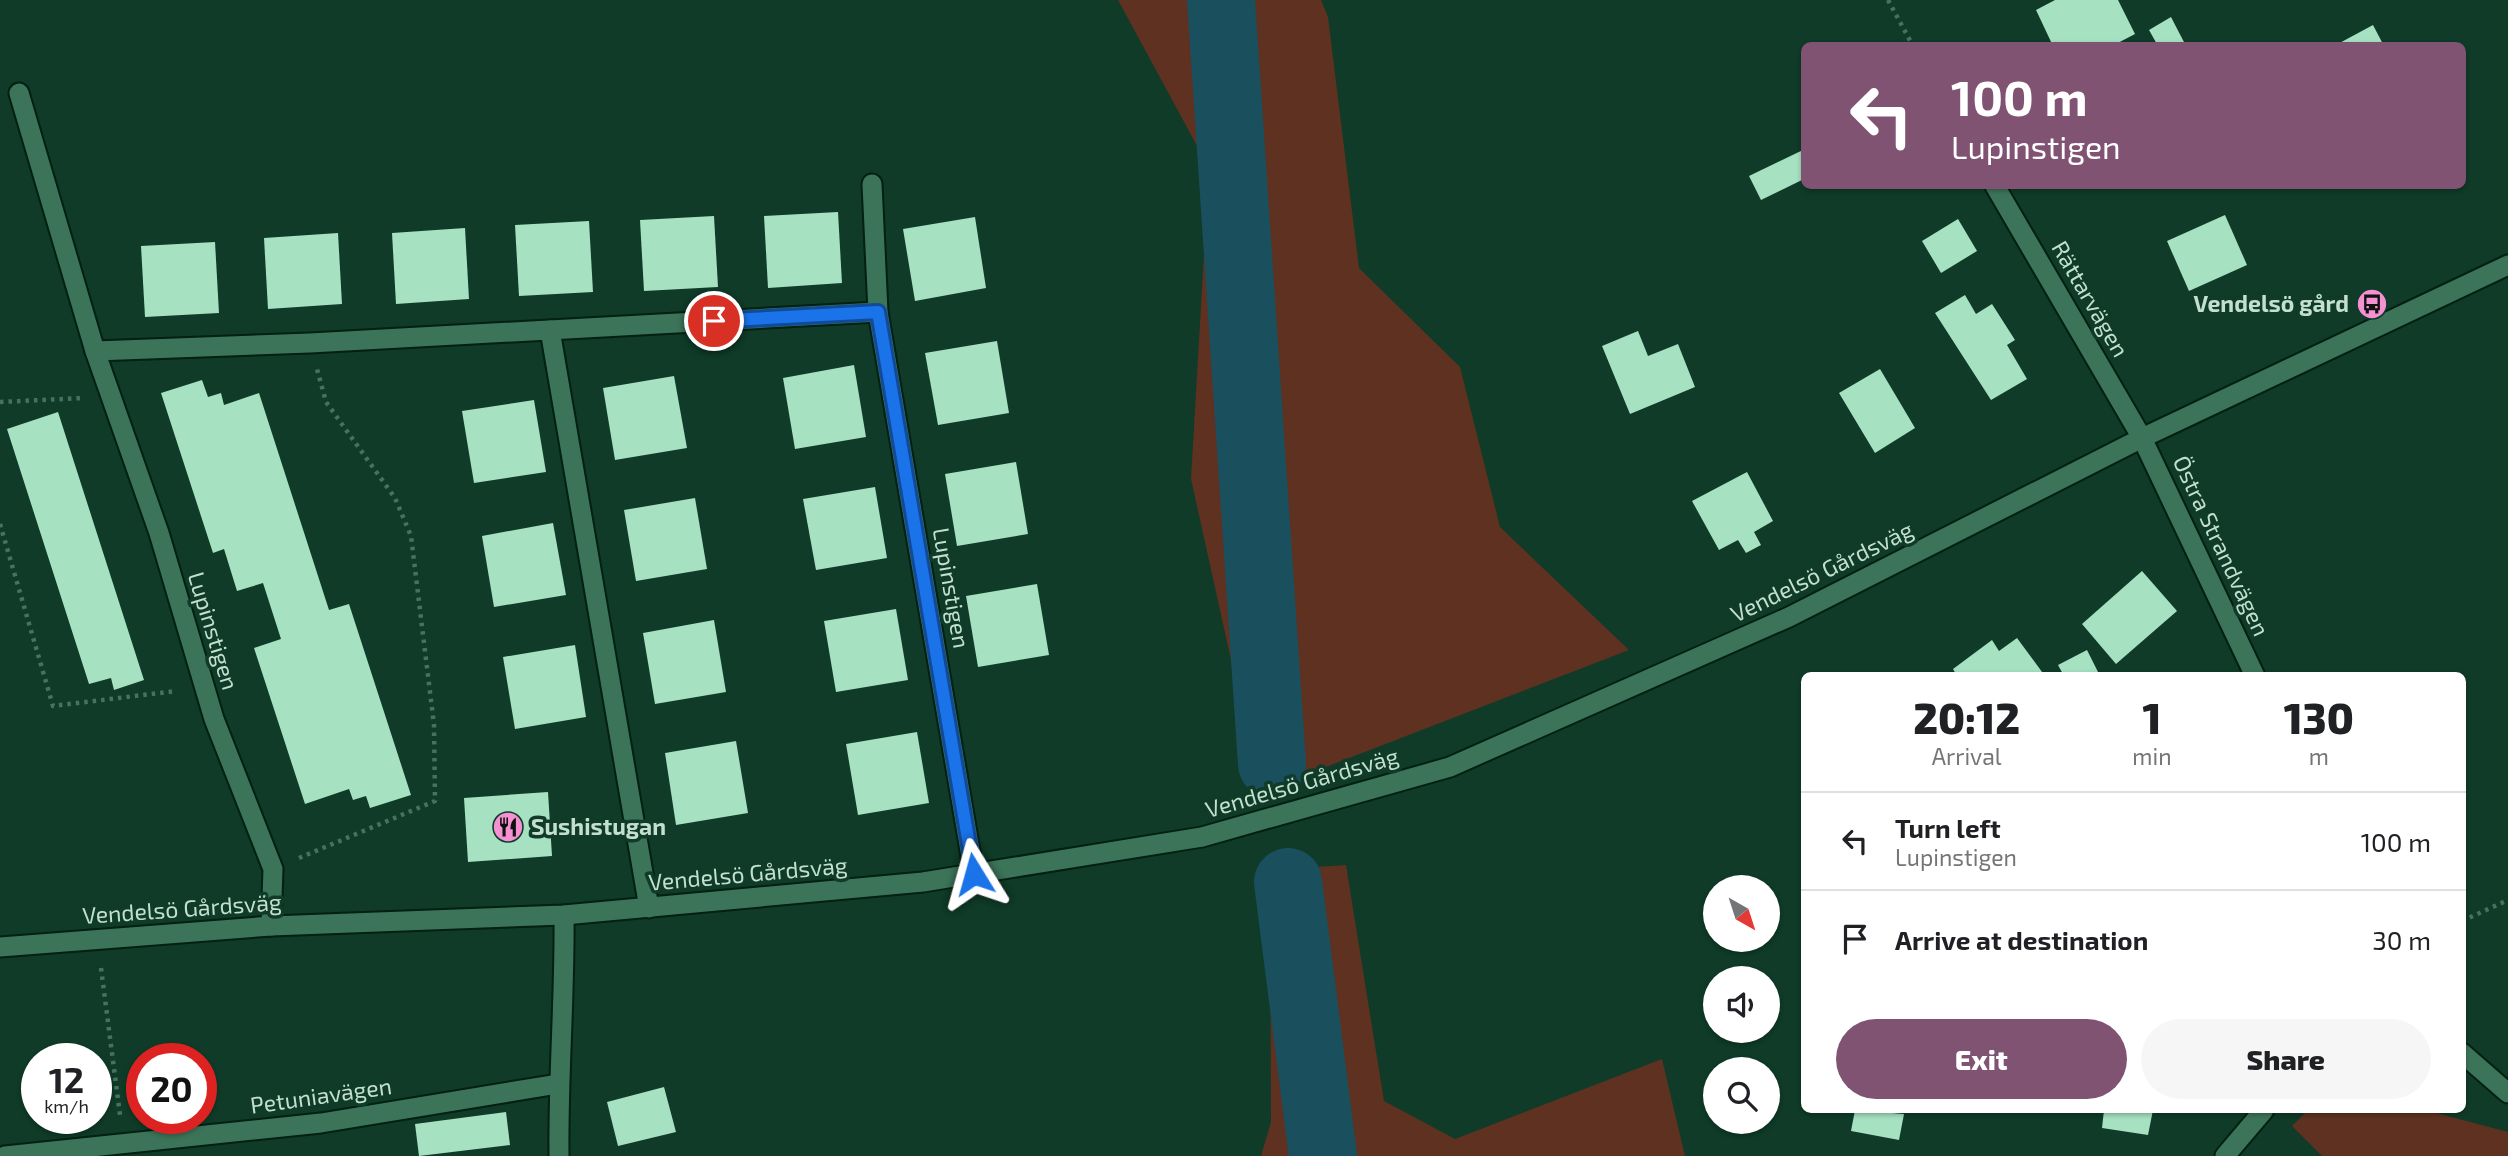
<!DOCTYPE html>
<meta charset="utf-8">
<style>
:root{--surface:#fff;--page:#f6f6f6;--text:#202124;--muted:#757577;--line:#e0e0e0;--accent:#805372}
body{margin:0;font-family:"Exo 2",sans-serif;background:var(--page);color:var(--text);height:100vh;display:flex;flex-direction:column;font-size:26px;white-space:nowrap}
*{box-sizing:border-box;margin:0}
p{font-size:23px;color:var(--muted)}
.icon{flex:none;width:38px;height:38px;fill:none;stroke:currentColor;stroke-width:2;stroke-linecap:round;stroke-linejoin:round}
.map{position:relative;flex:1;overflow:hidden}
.sheet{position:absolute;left:1801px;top:672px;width:665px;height:441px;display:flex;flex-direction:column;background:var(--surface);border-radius:10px;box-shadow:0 2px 5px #0004}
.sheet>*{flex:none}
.hud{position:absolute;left:1801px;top:42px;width:665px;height:147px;border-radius:10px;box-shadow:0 2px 5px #0004;background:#805372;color:#fff;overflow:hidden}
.needle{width:46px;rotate:141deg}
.controls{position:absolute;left:1703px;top:875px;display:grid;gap:14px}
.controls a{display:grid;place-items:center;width:77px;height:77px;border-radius:50%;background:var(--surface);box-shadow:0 2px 5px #0004;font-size:35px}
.speed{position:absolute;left:21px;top:1043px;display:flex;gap:14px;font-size:35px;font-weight:700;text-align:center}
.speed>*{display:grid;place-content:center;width:91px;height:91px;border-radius:50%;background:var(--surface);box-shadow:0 2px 5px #0004;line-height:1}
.speed small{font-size:18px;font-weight:400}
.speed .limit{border:10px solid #d22;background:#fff;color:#111}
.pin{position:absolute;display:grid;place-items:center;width:60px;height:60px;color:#fff;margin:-30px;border:4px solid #fff;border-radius:50%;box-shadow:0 2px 7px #0007}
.me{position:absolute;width:77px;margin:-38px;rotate:352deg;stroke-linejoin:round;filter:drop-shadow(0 0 5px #0008)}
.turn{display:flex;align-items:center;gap:24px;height:147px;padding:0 35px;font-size:32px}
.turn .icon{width:91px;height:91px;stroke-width:2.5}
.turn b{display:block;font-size:49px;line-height:60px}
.eta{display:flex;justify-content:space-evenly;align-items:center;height:119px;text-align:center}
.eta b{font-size:42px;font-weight:800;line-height:49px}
.cta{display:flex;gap:14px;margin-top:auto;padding:14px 35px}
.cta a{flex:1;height:80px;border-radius:42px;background:var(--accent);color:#fff;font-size:28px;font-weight:800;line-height:80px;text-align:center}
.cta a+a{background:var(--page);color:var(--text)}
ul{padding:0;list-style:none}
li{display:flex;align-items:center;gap:21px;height:98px;padding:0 35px;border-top:2px solid var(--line)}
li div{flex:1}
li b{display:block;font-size:26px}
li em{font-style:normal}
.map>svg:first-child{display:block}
.green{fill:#5f3120}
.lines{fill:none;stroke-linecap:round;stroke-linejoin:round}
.river{stroke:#1a4f5e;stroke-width:68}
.building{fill:#a6e1c2}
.service-casing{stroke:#032013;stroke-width:23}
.minor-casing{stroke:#032013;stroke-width:23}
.path{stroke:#4a715f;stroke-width:4.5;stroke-dasharray:3.5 5;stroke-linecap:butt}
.service{stroke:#3c7459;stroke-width:19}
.minor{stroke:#3c7459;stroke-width:19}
.route-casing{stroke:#114b97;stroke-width:18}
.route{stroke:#1a73e8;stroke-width:12}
.labels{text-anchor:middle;stroke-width:7;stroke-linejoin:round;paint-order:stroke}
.street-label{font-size:23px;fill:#c2dfcf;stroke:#0f3b28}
.poi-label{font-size:23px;font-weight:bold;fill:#c2dfcf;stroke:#0f3b28;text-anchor:end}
</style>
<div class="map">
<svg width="2508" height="1156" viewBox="0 0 2508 1156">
<rect width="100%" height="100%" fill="#0f3b28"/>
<g class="green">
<polygon points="1118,0 1321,0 1328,17 1359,268 1460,367 1500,527 1629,650 1300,777 1241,705 1191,479 1209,168"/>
<polygon points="1346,865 1384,1101 1455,1139 1662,1059 1685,1156 1261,1156 1271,1122 1270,870"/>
<polygon points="2308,1110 2425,1110 2508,1132 2508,1156 2322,1156 2292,1126"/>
</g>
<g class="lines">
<g class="river">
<polyline points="1221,0 1272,764"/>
<polyline points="1288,882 1323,1156"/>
</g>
</g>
<g class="building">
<polygon points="2055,0 2118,0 2135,34 2112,46 2053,46 2036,10"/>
<polygon points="2171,17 2186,46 2158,46 2149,30"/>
<polygon points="2373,25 2384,46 2334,46"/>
<polygon points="1803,150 1804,179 1761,200 1749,176"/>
<polygon points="838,212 842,283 768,288 764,216"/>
<polygon points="2225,215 2247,265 2189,291 2167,241"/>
<polygon points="714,216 718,287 644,291 640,220"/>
<polygon points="975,217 986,288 915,301 903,229"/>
<polygon points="1958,219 1977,251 1941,273 1922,241"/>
<polygon points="589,221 593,292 519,296 515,225"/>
<polygon points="465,228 469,299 396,304 392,233"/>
<polygon points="338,233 342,304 268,309 264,238"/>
<polygon points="215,242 219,313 145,317 141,246"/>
<polygon points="1965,295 1976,314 1992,304 2015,340 2007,345 2027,379 1991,400 1935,313"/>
<polygon points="1638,331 1648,356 1678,344 1695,387 1630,414 1602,346"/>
<polygon points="997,341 1009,413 938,425 925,353"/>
<polygon points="854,365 866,437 795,449 783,378"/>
<polygon points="1880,369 1915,428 1875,453 1839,393"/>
<polygon points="674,376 687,448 615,460 603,388"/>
<polygon points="202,380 208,397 221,393 224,405 259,393 329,610 349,604 411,795 370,808 366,796 353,800 349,789 305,804 254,648 281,639 263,583 237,591 224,549 213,553 161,393"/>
<polygon points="534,400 546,472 474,483 462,411"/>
<polygon points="58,412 144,680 114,690 111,678 89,684 7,429"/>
<polygon points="1016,462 1028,534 957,546 945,474"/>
<polygon points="1747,472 1773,521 1754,532 1761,545 1746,553 1738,540 1719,550 1692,501"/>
<polygon points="875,487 887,558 816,570 803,499"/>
<polygon points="695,498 707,569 636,581 624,510"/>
<polygon points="553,523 566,595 494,607 482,536"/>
<polygon points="2142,571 2177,611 2116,664 2082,624"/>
<polygon points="1037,584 1049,655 978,667 966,596"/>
<polygon points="896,609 908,680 836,692 824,621"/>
<polygon points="714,620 726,692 655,704 643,633"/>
<polygon points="2017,638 2045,676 1957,676 1953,669 1992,640 1999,651"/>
<polygon points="575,645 586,717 515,729 503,657"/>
<polygon points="2087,650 2100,676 2064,676 2058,665"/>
<polygon points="917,732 929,803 858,815 846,744"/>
<polygon points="736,741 748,813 676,825 665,753"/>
<polygon points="548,792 552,856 468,862 464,798"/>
<polygon points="664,1087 676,1132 618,1146 607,1102"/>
<polygon points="1855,1110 1904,1114 1899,1140 1851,1131"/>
<polygon points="2104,1110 2153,1110 2148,1135 2102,1128"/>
<polygon points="506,1112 510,1145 419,1156 415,1124"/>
</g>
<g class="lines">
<g class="service-casing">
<g id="service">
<polyline points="872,184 878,312 974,874"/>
<polyline points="550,330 649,908"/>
<polyline points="95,351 310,343 878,312"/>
</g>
</g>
<g class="minor-casing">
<g id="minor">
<polyline points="19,93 95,351 159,533 214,719 273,869 271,926"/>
<polyline points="1995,186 2142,438 2255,676"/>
<polyline points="0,947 271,926 564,915 923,882 1202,837 1450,767 1789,617 2142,438 2508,265"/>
<polyline points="2462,1053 2508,1093"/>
<polyline points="5,1156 321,1123 558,1084"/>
<path d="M559,1156C558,1076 565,996 564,915"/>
<polyline points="2225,1156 2264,1110"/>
</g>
</g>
<g class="path">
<polyline points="1888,0 1913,46"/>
<polyline points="0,402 83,398"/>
<polyline points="0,524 53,706 176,691"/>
<polyline points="299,858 435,801 434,725 411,536 395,498 326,402 317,369"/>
<polyline points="2462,921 2508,900"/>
<polyline points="101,968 120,1115"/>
</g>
<use href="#service" class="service"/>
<use href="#minor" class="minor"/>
</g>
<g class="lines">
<g class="route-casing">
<polyline id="route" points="714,321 878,312 974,874"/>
</g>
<use href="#route" class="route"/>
</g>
<defs>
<g id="bus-disc" transform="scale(1.575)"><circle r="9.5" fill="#f591d2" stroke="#0f3b28"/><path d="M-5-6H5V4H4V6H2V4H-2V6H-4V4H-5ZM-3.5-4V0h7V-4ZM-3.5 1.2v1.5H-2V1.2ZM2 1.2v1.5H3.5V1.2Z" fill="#111"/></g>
<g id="restaurant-disc" transform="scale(1.575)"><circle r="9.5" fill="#f591d2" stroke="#0f3b28"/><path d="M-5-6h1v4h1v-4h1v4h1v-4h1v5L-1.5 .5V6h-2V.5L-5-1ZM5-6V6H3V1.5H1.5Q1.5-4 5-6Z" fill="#111"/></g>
</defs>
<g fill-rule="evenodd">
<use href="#bus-disc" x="2372" y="304"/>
<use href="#restaurant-disc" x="508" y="827"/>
</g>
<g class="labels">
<g class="street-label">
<text transform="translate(2090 299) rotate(60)" y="8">Rättarvägen</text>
<text transform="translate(2221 546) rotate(65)" y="8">Östra Strandvägen</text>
<text transform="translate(1822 572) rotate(-26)" y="8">Vendelsö Gårdsväg</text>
<text transform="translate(951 588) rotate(80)" y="8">Lupinstigen</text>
<text transform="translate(213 631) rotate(73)" y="8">Lupinstigen</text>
<text transform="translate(1302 783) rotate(-16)" y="8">Vendelsö Gårdsväg</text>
<text transform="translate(748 874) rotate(-5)" y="8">Vendelsö Gårdsväg</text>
<text transform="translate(182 909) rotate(-4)" y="8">Vendelsö Gårdsväg</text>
<text transform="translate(321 1096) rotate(-8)" y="8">Petuniavägen</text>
</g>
<g class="poi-label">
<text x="2349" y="312">Vendelsö gård</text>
<text x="531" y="835" text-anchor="start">Sushistugan</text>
</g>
</g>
</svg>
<div class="controls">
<a><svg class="needle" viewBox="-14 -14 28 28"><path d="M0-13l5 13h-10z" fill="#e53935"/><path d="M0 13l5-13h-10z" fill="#757577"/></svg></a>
<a><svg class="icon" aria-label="sound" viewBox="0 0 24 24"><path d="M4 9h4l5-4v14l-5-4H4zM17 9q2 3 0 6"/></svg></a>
<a><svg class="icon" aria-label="search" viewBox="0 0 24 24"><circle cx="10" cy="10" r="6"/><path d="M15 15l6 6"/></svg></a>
</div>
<div class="speed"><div>12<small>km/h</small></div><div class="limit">20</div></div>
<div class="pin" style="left:714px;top:321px;background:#d93025"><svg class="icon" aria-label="arrive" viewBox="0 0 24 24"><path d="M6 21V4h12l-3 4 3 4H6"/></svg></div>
<svg class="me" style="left:974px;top:874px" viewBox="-20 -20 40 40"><path d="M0-17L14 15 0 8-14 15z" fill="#1a73e8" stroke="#fff" stroke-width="4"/></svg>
<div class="hud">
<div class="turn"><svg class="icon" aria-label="left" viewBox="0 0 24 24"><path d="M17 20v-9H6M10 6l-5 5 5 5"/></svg><div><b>100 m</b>Lupinstigen</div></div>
</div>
<section class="sheet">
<div class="eta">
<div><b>20:12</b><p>Arrival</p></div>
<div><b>1</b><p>min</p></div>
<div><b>130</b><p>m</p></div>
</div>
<ul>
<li><svg class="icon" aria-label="left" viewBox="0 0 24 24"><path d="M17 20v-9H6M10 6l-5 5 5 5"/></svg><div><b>Turn left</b><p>Lupinstigen</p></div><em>100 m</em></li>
<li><svg class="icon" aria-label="arrive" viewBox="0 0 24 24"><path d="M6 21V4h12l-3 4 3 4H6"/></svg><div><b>Arrive at destination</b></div><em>30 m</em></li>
</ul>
<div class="cta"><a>Exit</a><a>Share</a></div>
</section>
</div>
